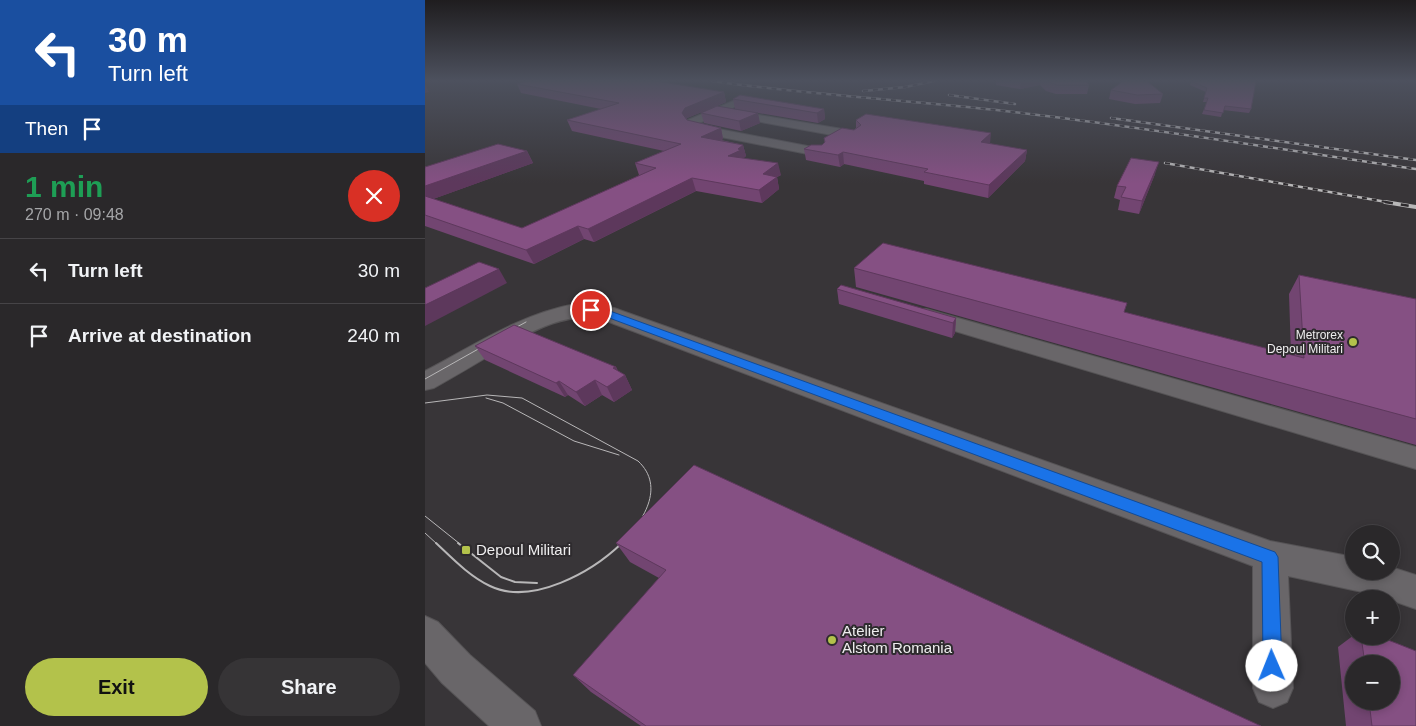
<!DOCTYPE html>
<meta charset="utf-8">
<style>
:root{--surface:#2a282a;--page:#363436;--text:#f1f3f6;--muted:#a5a6a8;--line:#464447;--accent:#b3c24b}
body{margin:0;font-family:Arial,sans-serif;background:var(--page);color:var(--text);height:100vh;display:flex;flex-direction:column;font-size:19px;white-space:nowrap}
*{box-sizing:border-box;margin:0}
p{font-size:16px;color:var(--muted)}
.icon{flex:none;width:28px;height:28px;fill:none;stroke:currentColor;stroke-width:2;stroke-linecap:round;stroke-linejoin:round}
.map{position:relative;flex:1;overflow:hidden}
.side{display:flex;flex-direction:column;background:var(--surface);width:425px}
.side>*{flex:none}
.banner{background:#1a4fa0;color:#fff;overflow:hidden}
.buttons{position:absolute;left:920px;top:525px;display:grid;gap:10px}
.buttons a{display:grid;place-items:center;width:55px;height:55px;border-radius:50%;background:var(--surface);box-shadow:0 2px 8px #0003,0 0 0 1px var(--line);font-size:25px}
.pin{position:absolute;display:grid;place-items:center;width:42px;height:42px;color:#fff;margin:-21px;border:2px solid #fff;border-radius:50%;box-shadow:0 1px 5px #0007}
.me{position:absolute;width:55px;margin:-28px;rotate:359deg;stroke-linejoin:round;filter:drop-shadow(0 0 4px #0008)}
.turn{display:flex;align-items:center;gap:18px;height:105px;padding:0 25px;font-size:22px}
.turn .icon{width:65px;height:65px;stroke-width:2.5}
.turn b{display:block;font-size:35px;line-height:42px}
.then{display:flex;align-items:center;height:48px;padding:0 25px;background:#0003;gap:10px;font-size:19px}
.round{display:grid;place-items:center;flex:none;width:52px;height:52px;border-radius:26px;background:var(--page)}
.summary{display:flex;align-items:center;justify-content:space-between;height:85px;padding:0 25px}
h1{font-size:30px;font-weight:600;line-height:38px;color:#1e9e55}
.cta{display:flex;gap:10px;margin-top:auto;padding:10px 25px}
.cta a{flex:1;height:58px;border-radius:30px;background:var(--accent);color:#111;font-size:20px;font-weight:600;line-height:58px;text-align:center}
.cta a+a{background:var(--page);color:var(--text)}
ul{padding:0;list-style:none}
li{display:flex;align-items:center;gap:15px;height:65px;padding:0 25px;border-top:1px solid var(--line)}
li div{flex:1}
li b{display:block;font-size:19px}
li em{font-style:normal}
main{display:flex;flex:1;min-height:0}
.map>svg:first-child{display:block}
.lines{fill:none;stroke-linecap:round;stroke-linejoin:round}
.minor-casing{stroke:#555355;stroke-width:2}
.minor{fill:#696669;fill-rule:evenodd}
.tram-far1{stroke:#b8b7b8;stroke-width:1}
.tram{stroke:#b8b7b8;stroke-width:2}
.rail-far1-casing{stroke:#b8b7b8;stroke-width:2.5}
.rail-casing{stroke:#b8b7b8;stroke-width:4}
.rail-far1{stroke:#2e2b2e;stroke-width:2;stroke-dasharray:5;stroke-linecap:butt}
.rail{stroke:#2e2b2e;stroke-width:2.5;stroke-dasharray:8;stroke-linecap:butt}
.wall{fill:#724571;fill-rule:evenodd}
.shaded-wall{fill:#5d385c}
.building{fill:#855083;stroke:#5d385c}
.route{fill:#1a73e8;stroke:#114b97}
.poi-dot{fill:#b3c24b;stroke:#2e2b2e;stroke-width:2}
.labels{text-anchor:middle;stroke-width:4;stroke-linejoin:round;paint-order:stroke}
.poi-label{font-size:12px;fill:#efeeef;stroke:#2e2b2e;text-anchor:end}
.near-poi-label{font-size:15px;fill:#efeeef;stroke:#2e2b2e;text-anchor:start}
</style>
<main>
<section class="side">
<div class="banner">
<div class="turn"><svg class="icon" aria-label="left" viewBox="0 0 24 24"><path d="M17 20v-9H6M10 6l-5 5 5 5"/></svg><div><b>30 m</b>Turn left</div></div>
<div class="then">Then<svg class="icon" aria-label="arrive" viewBox="0 0 24 24"><path d="M6 21V4h12l-3 4 3 4H6"/></svg></div>
</div>
<div class="summary"><div><h1>1 min</h1><p>270 m · 09:48</p></div><a class="round" style="background:#d93025;color:#fff"><svg class="icon" aria-label="close" viewBox="0 0 24 24"><path d="M6 6l12 12M18 6L6 18"/></svg></a></div>
<ul>
<li><svg class="icon" aria-label="left" viewBox="0 0 24 24"><path d="M17 20v-9H6M10 6l-5 5 5 5"/></svg><div><b>Turn left</b></div><em>30 m</em></li>
<li><svg class="icon" aria-label="arrive" viewBox="0 0 24 24"><path d="M6 21V4h12l-3 4 3 4H6"/></svg><div><b>Arrive at destination</b></div><em>240 m</em></li>
</ul>
<div class="cta"><a>Exit</a><a>Share</a></div>
</section>
<div class="map">
<svg width="991" height="726" viewBox="0 0 991 726">
<rect width="100%" height="100%" fill="#383538"/>
<g class="lines">
<g class="minor-casing">
<g id="minor">
<polygon points="313,99 317,100 318,102 304,110 429,131 435,135 429,139 303,116 298,113 274,123 283,127 398,149 400,152 398,155 393,156 276,133 266,129 261,122 263,120"/>
<path d="M150,304H165L189,308L845,541L929,557V571H966V567L991,575V609L951,595L863,576L868,688L862,702L848,708L834,702L828,688V566L176,319C137,312 105,333 72,351C51,364 30,376 9,388L0,390V371C48,346 95,314 150,304Z"/>
<polygon points="501,309 991,447 991,469 493,320 490,315 493,310"/>
<polygon points="0,616 13,622 45,655 110,711 116,726 64,726 17,683 0,663"/>
</g>
</g>
<use href="#minor" class="minor"/>
<g class="tram-far1">
<polyline points="81,333 101,322"/>
<polyline points="0,379 64,343"/>
<polyline points="61,398 78,403 149,441 194,455"/>
<path d="M0,403L62,395L97,398L213,461C241,487 218,522 196,544"/>
<polyline points="0,516 35,544"/>
<polyline points="0,533 12,544"/>
</g>
<g class="tram">
<path d="M11,543C27,558 44,576 65,586C107,606 167,572 197,543"/>
<polyline points="33,543 76,577 90,582 112,583"/>
</g>
<g class="rail-far1-casing">
<g id="rail-far1">
<path d="M287,81C384,95 482,100 580,111C717,127 854,149 991,169"/>
<polyline points="438,91 480,87 509,81"/>
<polyline points="524,95 590,104"/>
<polyline points="686,118 991,160"/>
<polyline points="740,163 967,203"/>
</g>
</g>
<g class="rail-casing">
<polyline id="rail" points="960,202 991,207"/>
</g>
<use href="#rail-far1" class="rail-far1"/>
<use href="#rail" class="rail"/>
</g>
<g class="wall">
<polygon points="571,81 661,81 664,85 662,94 631,94 621,91 615,85 595,89 571,85"/>
<polygon points="831,81 826,109 824,113 798,110 796,117 777,114 782,102 778,102 781,92 765,85 766,82"/>
<polygon points="234,82 299,92 301,102 292,106 335,123 316,131 279,123 276,113 289,107 262,118 262,120 296,128 298,139 296,140 318,145 321,156 318,158 356,175 352,177 354,189 337,203 271,191 169,242 159,239 109,264 0,226 0,167 102,151 108,163 8,199 97,228 215,175 214,175 210,163 239,151 147,131 142,120 176,109 96,93 92,84"/>
<polygon points="686,90 738,94 735,103 710,104 684,99"/>
<polygon points="308,99 399,109 400,119 393,123 310,109"/>
<polygon points="431,120 602,150 600,161 563,198 499,184 499,181 419,164 415,167 381,160 379,149 397,145 400,143 399,138 429,130 431,128"/>
<polygon points="730,174 714,214 693,210 695,200 689,198 692,186"/>
<polygon points="429,268 702,303 699,312 866,355 864,294 874,275 991,299 991,445 431,287"/>
<polygon points="412,289 531,318 530,333 527,338 414,304"/>
<polygon points="50,346 191,367 193,371 200,375 207,390 189,402 177,395 160,406 143,395 140,397 60,360"/>
<polygon points="191,543 836,726 216,726 166,692 148,675 234,578 205,562"/>
<path d="M929,635V636H953L991,651V726H921L913,647ZM929,664H966V701H929Z"/>
</g>
<g class="shaded-wall">
<polygon points="596,81 616,81 615,85 595,89"/>
<polygon points="0,84 4,92 0,93"/>
<polygon points="299,92 301,102 262,118 259,123 257,113 260,108"/>
<polygon points="399,109 400,119 393,123 392,113"/>
<polygon points="333,113 335,123 316,131 314,121"/>
<polygon points="296,128 298,139 279,148 276,137"/>
<polygon points="566,133 565,144 556,142"/>
<polygon points="318,145 321,156 318,159 303,156"/>
<polygon points="602,150 600,161 563,198 564,185"/>
<polygon points="102,151 108,163 0,202 0,186"/>
<polygon points="418,152 419,164 415,167 413,155"/>
<polygon points="734,162 730,174 714,214 717,201"/>
<polygon points="353,163 356,175 352,177 354,189 337,203 334,190 338,174"/>
<polygon points="267,178 271,191 169,242 163,229"/>
<polygon points="153,226 159,239 109,264 101,250"/>
<polygon points="74,269 82,283 0,326 0,305"/>
<polygon points="531,318 530,333 527,338 528,323"/>
<polygon points="191,367 196,378 200,375 207,390 189,402 182,387 188,368"/>
<polygon points="170,380 177,395 160,406 151,392"/>
<polygon points="134,381 143,395 140,397 131,383"/>
</g>
<g class="building">
<polygon points="102,81 231,81 299,92 260,108 257,113 262,120 296,128 276,137 318,145 313,149 316,150 303,156 353,163 338,174 352,177 334,190 267,178 163,229 153,226 101,250 0,215 0,196 97,228 231,168 210,163 256,144 142,120 194,103 92,84"/>
<polygon points="621,81 661,81 664,85 632,85"/>
<polygon points="698,81 722,81 738,94 712,95 686,90"/>
<polygon points="766,81 831,81 826,109 800,106 798,113 779,110 783,98 779,98 782,88"/>
<polygon points="315,95 399,109 392,113 308,99"/>
<polygon points="292,106 333,113 314,121 276,113"/>
<polygon points="441,114 566,133 556,142 602,150 564,185 499,172 503,169 418,152 413,155 379,149 386,145 397,145 400,142 399,138 417,128 429,130 436,125 431,120"/>
<polygon points="73,144 102,151 0,186 0,167"/>
<polygon points="706,158 734,162 717,201 696,197 701,187 692,186"/>
<polygon points="458,243 702,303 699,312 879,358 874,275 991,299 991,419 429,268"/>
<polygon points="54,262 74,269 0,305 0,288"/>
<polygon points="416,285 531,318 528,323 412,289"/>
<polygon points="89,325 191,367 188,368 200,375 182,387 170,380 151,392 134,381 131,383 50,346"/>
<polygon points="269,465 836,726 221,726 148,675 241,570 191,543"/>
<polygon points="936,636 953,636 991,651 991,726 947,726 944,701 966,701 966,664 940,664"/>
</g>
<linearGradient id="sky" x2="0" y2="1"><stop stop-color="#1f1d1f"/><stop offset="0.44" stop-color="#4d515e"/><stop offset="1" stop-color="#4d515e" stop-opacity="0"/></linearGradient>
<rect width="991" height="183" fill="url(#sky)"/>
<polygon class="route" points="166,307 185,311 850,552 853,557 857,666 854,673 847,676 841,673 838,666 837,562 179,316 163,312 161,310"/>
<g class="poi-dot">
<circle cx="928" cy="342" r="5"/>
<rect x="36" y="545" width="10" height="10" rx="2.5"/>
<circle cx="407" cy="640" r="5"/>
</g>
<g class="labels">
<g class="poi-label">
<text x="918" y="339">Metrorex<tspan x="918" dy="14">Depoul Militari</tspan></text>
</g>
<g class="near-poi-label">
<text x="51" y="555">Depoul Militari</text>
<text x="417" y="636">Atelier<tspan x="417" dy="17">Alstom Romania</tspan></text>
</g>
</g>
</svg>
<div class="buttons">
<a><svg class="icon" aria-label="search" viewBox="0 0 24 24"><circle cx="10" cy="10" r="6"/><path d="M15 15l6 6"/></svg></a>
<a>+</a>
<a>−</a>
</div>
<div class="pin" style="left:166px;top:310px;background:#d93025"><svg class="icon" aria-label="arrive" viewBox="0 0 24 24"><path d="M6 21V4h12l-3 4 3 4H6"/></svg></div>
<svg class="me" style="left:847px;top:666px" viewBox="-20 -20 40 40"><circle r="19" fill="#fff"/><path d="M0-13L10 11 0 6-10 11z" fill="#1a73e8"/></svg>
</div>
</main>
